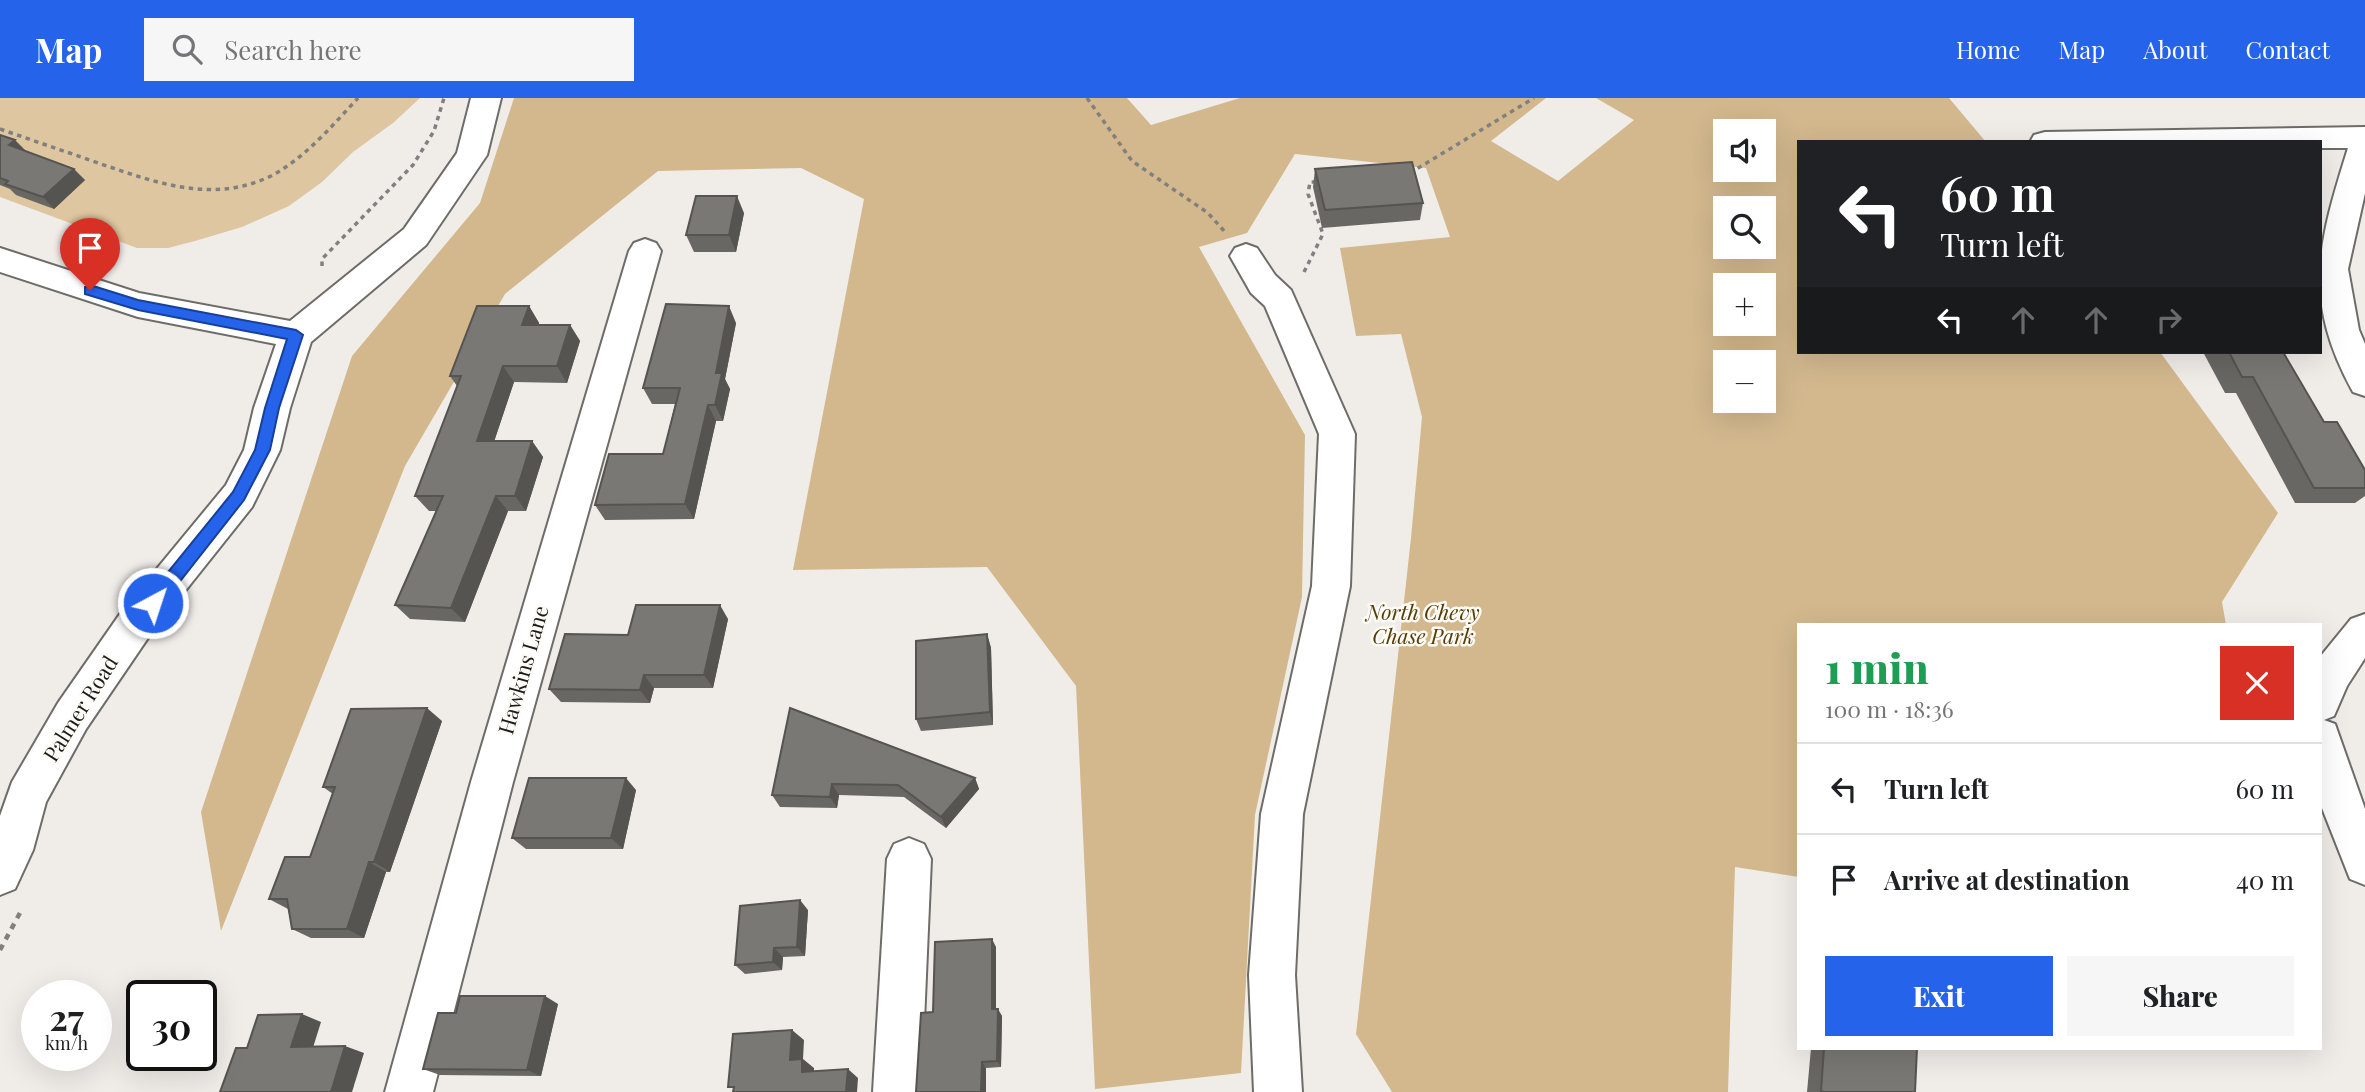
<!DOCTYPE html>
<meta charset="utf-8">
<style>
:root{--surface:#fff;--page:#f6f6f6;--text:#202124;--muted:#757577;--line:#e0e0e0;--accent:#2563eb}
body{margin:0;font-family:"Playfair Display",serif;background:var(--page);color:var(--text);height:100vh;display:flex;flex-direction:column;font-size:26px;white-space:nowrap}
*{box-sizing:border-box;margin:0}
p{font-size:23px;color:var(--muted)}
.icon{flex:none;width:38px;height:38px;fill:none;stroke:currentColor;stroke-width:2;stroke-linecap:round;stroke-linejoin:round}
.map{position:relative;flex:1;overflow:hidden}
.panel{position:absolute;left:1797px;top:525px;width:525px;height:427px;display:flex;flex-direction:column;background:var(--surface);border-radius:0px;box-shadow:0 7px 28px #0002}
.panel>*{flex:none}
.banner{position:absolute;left:1797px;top:42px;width:525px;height:214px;border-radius:0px;box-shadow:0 7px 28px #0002;background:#202124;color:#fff;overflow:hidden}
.fabs{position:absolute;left:1713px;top:21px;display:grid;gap:14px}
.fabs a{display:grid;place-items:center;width:63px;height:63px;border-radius:0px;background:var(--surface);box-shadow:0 7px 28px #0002;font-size:35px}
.speed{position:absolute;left:21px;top:882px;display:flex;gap:14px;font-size:35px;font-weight:700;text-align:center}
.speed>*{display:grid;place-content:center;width:91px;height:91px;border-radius:50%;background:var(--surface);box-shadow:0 7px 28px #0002;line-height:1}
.speed small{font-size:18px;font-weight:400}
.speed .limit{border:4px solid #111;border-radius:10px;background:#fff;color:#111}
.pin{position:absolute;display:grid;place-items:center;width:60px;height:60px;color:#fff;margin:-72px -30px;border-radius:50% 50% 50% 0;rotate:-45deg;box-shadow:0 0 7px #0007}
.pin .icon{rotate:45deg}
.me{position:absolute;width:77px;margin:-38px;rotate:40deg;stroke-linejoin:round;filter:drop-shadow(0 0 5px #0008)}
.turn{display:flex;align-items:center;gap:24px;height:147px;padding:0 28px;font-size:32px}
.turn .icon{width:91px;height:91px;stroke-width:2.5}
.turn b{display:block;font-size:49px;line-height:60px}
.lanes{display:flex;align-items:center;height:66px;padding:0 28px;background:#0003;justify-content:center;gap:35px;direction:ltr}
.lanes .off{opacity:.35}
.round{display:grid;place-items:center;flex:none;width:74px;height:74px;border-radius:0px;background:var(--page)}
.summary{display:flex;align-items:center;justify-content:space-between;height:119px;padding:0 28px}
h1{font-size:42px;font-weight:800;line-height:52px;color:#1e9e55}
.action{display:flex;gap:14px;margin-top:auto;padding:14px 28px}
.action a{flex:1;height:80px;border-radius:0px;background:var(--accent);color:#fff;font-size:28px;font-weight:800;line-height:80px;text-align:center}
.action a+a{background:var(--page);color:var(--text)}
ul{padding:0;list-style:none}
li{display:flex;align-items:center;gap:21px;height:91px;padding:0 28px;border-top:2px solid var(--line)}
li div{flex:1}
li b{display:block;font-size:26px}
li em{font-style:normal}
header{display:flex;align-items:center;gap:42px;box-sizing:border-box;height:98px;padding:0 35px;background:var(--accent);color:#fff}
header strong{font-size:33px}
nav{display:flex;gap:38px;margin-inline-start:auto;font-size:24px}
.search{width:490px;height:63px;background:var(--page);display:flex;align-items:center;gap:18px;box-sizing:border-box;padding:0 24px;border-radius:0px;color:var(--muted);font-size:26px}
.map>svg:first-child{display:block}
.green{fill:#dec6a0}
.forest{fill:#d3b88e;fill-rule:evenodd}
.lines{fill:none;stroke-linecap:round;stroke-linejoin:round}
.minor-casing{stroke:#6e6c68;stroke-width:4}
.path-far1{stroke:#82807d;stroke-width:3.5;stroke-dasharray:4.5 4.5;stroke-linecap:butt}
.path{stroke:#82807d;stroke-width:4.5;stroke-dasharray:6 6;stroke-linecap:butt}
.minor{fill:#fff;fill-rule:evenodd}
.wall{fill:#696764}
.shaded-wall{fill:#555451}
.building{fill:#7a7874;stroke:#555451;stroke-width:2}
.route{fill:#2563eb;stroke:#184099;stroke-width:2}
.labels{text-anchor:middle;stroke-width:5;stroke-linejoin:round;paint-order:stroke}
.park-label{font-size:21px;font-style:italic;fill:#573c06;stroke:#fdfbf6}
.street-label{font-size:21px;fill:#1b1b19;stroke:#fdfbf6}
</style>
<header>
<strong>Map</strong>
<div class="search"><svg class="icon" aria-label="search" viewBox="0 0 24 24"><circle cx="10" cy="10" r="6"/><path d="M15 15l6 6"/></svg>Search here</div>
<nav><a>Home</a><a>Map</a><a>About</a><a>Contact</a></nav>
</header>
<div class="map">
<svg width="2365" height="994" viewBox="0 0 2365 994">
<rect width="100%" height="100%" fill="#f0ede9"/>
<polygon class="green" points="0,0 420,0 393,25 353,54 322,84 289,108 242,129 195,143 168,150 137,150 0,99"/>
<path class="forest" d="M514,0H1127L1151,27L1240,0H1546L1491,43L1558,83L1634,22L1596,0H1949L1986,44H1799V254H2160L2278,415L2222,504L2226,527H1799V779L1735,769L1728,994H1392L1356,936L1411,440L1422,319L1401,236L1356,238L1340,150L1450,139L1426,70L1295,56L1247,135L1199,149L1305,337L1302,499L1255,717L1241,975L1095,991L1076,588L987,469L793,472L864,101L801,70L658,73L505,196L405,368L221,833L201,714L352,258L480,105ZM1726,33H1764V72H1726ZM1726,110H1764V149H1726ZM1726,187H1764V226H1726ZM1726,264H1764V303H1726Z"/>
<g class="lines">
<g class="minor-casing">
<g id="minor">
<polygon points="471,0 501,0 487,57 426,147 311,244 290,310 280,352 252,409 150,537 86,631 46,704 33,752 15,791 0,797 0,718 12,684 58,605 122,513 226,387 244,352 254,310 276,246 138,219 0,174 0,150 139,195 290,223 404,131 457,55"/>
<path d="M2365,29V95L2348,171L2359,232L2365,246V298L2353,294C2302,201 2318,146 2348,50H2320V44H2030L2034,37L2045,34Z"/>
<polygon points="645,141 656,145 661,153 513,684 433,994 385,994 471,684 629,153 634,145"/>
<polygon points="1246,146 1257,150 1275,177 1291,192 1355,336 1350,488 1303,716 1295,877 1302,994 1254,994 1249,877 1261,716 1312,488 1319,336 1265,208 1251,195 1230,158 1235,150"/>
<polygon points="2365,516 2365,560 2347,588 2334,618 2324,622 2335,626 2365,711 2365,787 2350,781 2320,705 2320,559 2351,521"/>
<polygon points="909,740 924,746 931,761 921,994 873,994 887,761 894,746"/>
</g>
</g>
<g class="path-far1">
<polyline points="1087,0 1132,63 1208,115 1225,134"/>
<path d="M0,31C34,43 67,54 101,66C157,85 213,106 271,78C305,60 332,28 358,0"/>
<polyline points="1410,75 1534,0"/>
<polyline points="322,168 322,161 413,67 434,33 444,0"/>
<polyline points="1304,174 1323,136 1308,96 1310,84 1319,84"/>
</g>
<polyline class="path" points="0,852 21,813"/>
<use href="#minor" class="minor"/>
</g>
<g class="wall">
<polygon points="0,37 26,53 85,82 54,111 16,97 10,91 0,87"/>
<polygon points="1315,71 1423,105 1420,122 1322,130 1313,89"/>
<polygon points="744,115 736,154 694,154 686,137"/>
<polygon points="529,208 539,225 538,227 570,227 580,243 567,285 514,284 494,343 532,343 543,359 526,413 508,413 465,524 410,521 395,507 436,413 429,413 415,398 457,288 450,278"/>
<polygon points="736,225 725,281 730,291 723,323 716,323 694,421 605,422 595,407 663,356 675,306 652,306 643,290"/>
<polygon points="2203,254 2283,254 2324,324 2365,372 2365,398 2355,405 2295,405 2236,295 2225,295"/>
<polygon points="728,521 713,590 654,590 650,605 561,604 549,591 628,537"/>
<polygon points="987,536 991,550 993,627 921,633 916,621"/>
<polygon points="790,610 975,680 979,691 946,730 904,699 839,697 837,710 780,709 772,697"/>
<polygon points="442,623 390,774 386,774 364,840 311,840 292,831 288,811 269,801 310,759 333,696 323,689"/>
<polygon points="636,692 623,751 526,751 512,740"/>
<polygon points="808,812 805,858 783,859 782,872 745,876 735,867"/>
<polygon points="996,849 996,911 1002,918 1001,969 986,970 933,914"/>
<polygon points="558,906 541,978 440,977 423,971"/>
<polygon points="1811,950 1917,950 1915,994 1807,994"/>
</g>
<g class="shaded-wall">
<polygon points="15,42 27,54 9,47"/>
<polygon points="74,71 85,82 54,111 43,99"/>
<polygon points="737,98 744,115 736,154 729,137"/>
<polygon points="529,208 539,225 532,243 522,227"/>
<polygon points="729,208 736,225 725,281 730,291 723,323 715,307 716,275"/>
<polygon points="570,227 580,243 567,285 557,268"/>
<polygon points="503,268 514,284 489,359 477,343"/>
<polygon points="708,307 716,323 694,421 685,406"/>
<polygon points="532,343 543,359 526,413 515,398"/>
<polygon points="496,398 508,413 465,524 451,510"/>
<polygon points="720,507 728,521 713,590 704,577"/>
<polygon points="987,536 991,550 993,627 990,614"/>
<polygon points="644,577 654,590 650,605 640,592"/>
<polygon points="427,610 442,623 390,774 374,764"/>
<polygon points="626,680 636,692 623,751 611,740"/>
<polygon points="975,680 979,691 946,730 941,719"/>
<polygon points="832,686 839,697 837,710 830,699"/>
<polygon points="369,764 386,774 364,840 347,831"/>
<polygon points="800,802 808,812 805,858 797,849"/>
<polygon points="992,841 996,849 996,919 992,911"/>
<polygon points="774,850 783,859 782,872 773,864"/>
<polygon points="545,898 558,906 541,978 527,972"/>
<polygon points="998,911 1002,918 1001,969 997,963"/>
<polygon points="302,916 321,924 311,956 291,949"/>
<polygon points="792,932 804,942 803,961 814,970 814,984 802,974 790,962"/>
<polygon points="345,948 364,955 352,994 331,994"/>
<polygon points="982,964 986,970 986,994 981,994"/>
<polygon points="848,971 858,980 857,994 846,994"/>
</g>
<g class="building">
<polygon points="0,37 15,42 9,47 74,71 43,99 5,86 8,83 0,80"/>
<polygon points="1412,64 1423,105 1325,112 1315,71"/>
<polygon points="696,98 737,98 729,137 686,137"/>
<polygon points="666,206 729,208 716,275 722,275 715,307 708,307 685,406 595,407 609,356 663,356 680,290 643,290"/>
<polygon points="477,208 529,208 522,227 570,227 557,268 503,268 477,343 532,343 515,398 496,398 451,510 395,507 443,398 415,398 461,278 450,278"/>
<polygon points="2229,254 2283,254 2324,324 2337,324 2365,372 2365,390 2314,390 2253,279 2242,279"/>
<polygon points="636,507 720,507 704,577 644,577 640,592 549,591 565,536 628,537"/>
<polygon points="987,536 990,614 916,621 916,543"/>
<polygon points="427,610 374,764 369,764 347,831 292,831 287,801 269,801 285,759 310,759 335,689 323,689 351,611"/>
<polygon points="790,610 975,680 941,719 898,687 832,686 830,699 772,697"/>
<polygon points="529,680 626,680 611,740 512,740"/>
<polygon points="800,802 797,849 774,850 773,864 735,867 740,808"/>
<polygon points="992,841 992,911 998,911 997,963 982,964 981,994 916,994 921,915 933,914 935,844"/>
<polygon points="460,898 545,898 527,972 423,971 438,915 456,915"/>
<polygon points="302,916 291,949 345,948 331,994 220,994 236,950 247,950 258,917"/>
<polygon points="792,932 790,962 802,961 802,974 848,971 846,994 733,994 734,989 728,989 733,936"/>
<polygon points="1824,950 1917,950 1915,994 1825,994 1821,993"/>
</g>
<polygon class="route" points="90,187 138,202 296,232 303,237 279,310 270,352 244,402 159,510 147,510 145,505 147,500 233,394 255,352 265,310 287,241 138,212 85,196 85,189"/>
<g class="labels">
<g class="park-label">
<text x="1423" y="522">North Chevy<tspan x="1423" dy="24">Chase Park</tspan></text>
</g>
<g class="street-label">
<text transform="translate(524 572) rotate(-74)" y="7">Hawkins Lane</text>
<text transform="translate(81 611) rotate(-58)" y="7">Palmer Road</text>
</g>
</g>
</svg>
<div class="fabs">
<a><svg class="icon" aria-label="sound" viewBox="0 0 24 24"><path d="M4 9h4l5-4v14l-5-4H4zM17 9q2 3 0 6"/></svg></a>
<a><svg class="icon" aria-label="search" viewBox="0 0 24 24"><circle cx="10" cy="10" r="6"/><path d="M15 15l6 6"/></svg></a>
<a>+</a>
<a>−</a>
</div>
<div class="speed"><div>27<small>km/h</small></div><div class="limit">30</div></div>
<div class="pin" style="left:90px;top:192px;background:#d93025"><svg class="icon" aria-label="arrive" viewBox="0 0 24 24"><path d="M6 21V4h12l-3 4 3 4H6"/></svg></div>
<svg class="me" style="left:153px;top:505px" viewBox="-20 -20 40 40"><circle r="17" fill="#2563eb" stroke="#fff" stroke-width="3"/><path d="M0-11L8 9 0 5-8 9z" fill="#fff"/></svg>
<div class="banner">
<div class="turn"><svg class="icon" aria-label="left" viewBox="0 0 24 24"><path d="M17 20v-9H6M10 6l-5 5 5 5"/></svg><div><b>60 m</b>Turn left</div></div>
<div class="lanes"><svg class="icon" aria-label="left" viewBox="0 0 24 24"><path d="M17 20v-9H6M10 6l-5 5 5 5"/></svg><svg class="icon off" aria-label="ahead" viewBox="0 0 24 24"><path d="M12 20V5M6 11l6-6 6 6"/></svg><svg class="icon off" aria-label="ahead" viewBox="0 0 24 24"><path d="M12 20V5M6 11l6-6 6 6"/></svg><svg class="icon off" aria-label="right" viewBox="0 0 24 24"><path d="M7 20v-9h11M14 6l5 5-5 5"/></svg></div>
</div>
<section class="panel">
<div class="summary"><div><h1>1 min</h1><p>100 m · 18:36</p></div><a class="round" style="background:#d93025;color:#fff"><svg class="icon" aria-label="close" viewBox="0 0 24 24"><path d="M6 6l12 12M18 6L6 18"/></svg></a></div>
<ul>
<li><svg class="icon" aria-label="left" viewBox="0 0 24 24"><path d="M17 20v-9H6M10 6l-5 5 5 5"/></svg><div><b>Turn left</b></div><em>60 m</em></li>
<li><svg class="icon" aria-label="arrive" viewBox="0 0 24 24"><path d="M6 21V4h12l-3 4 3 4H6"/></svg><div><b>Arrive at destination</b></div><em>40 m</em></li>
</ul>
<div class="action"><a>Exit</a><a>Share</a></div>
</section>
</div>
